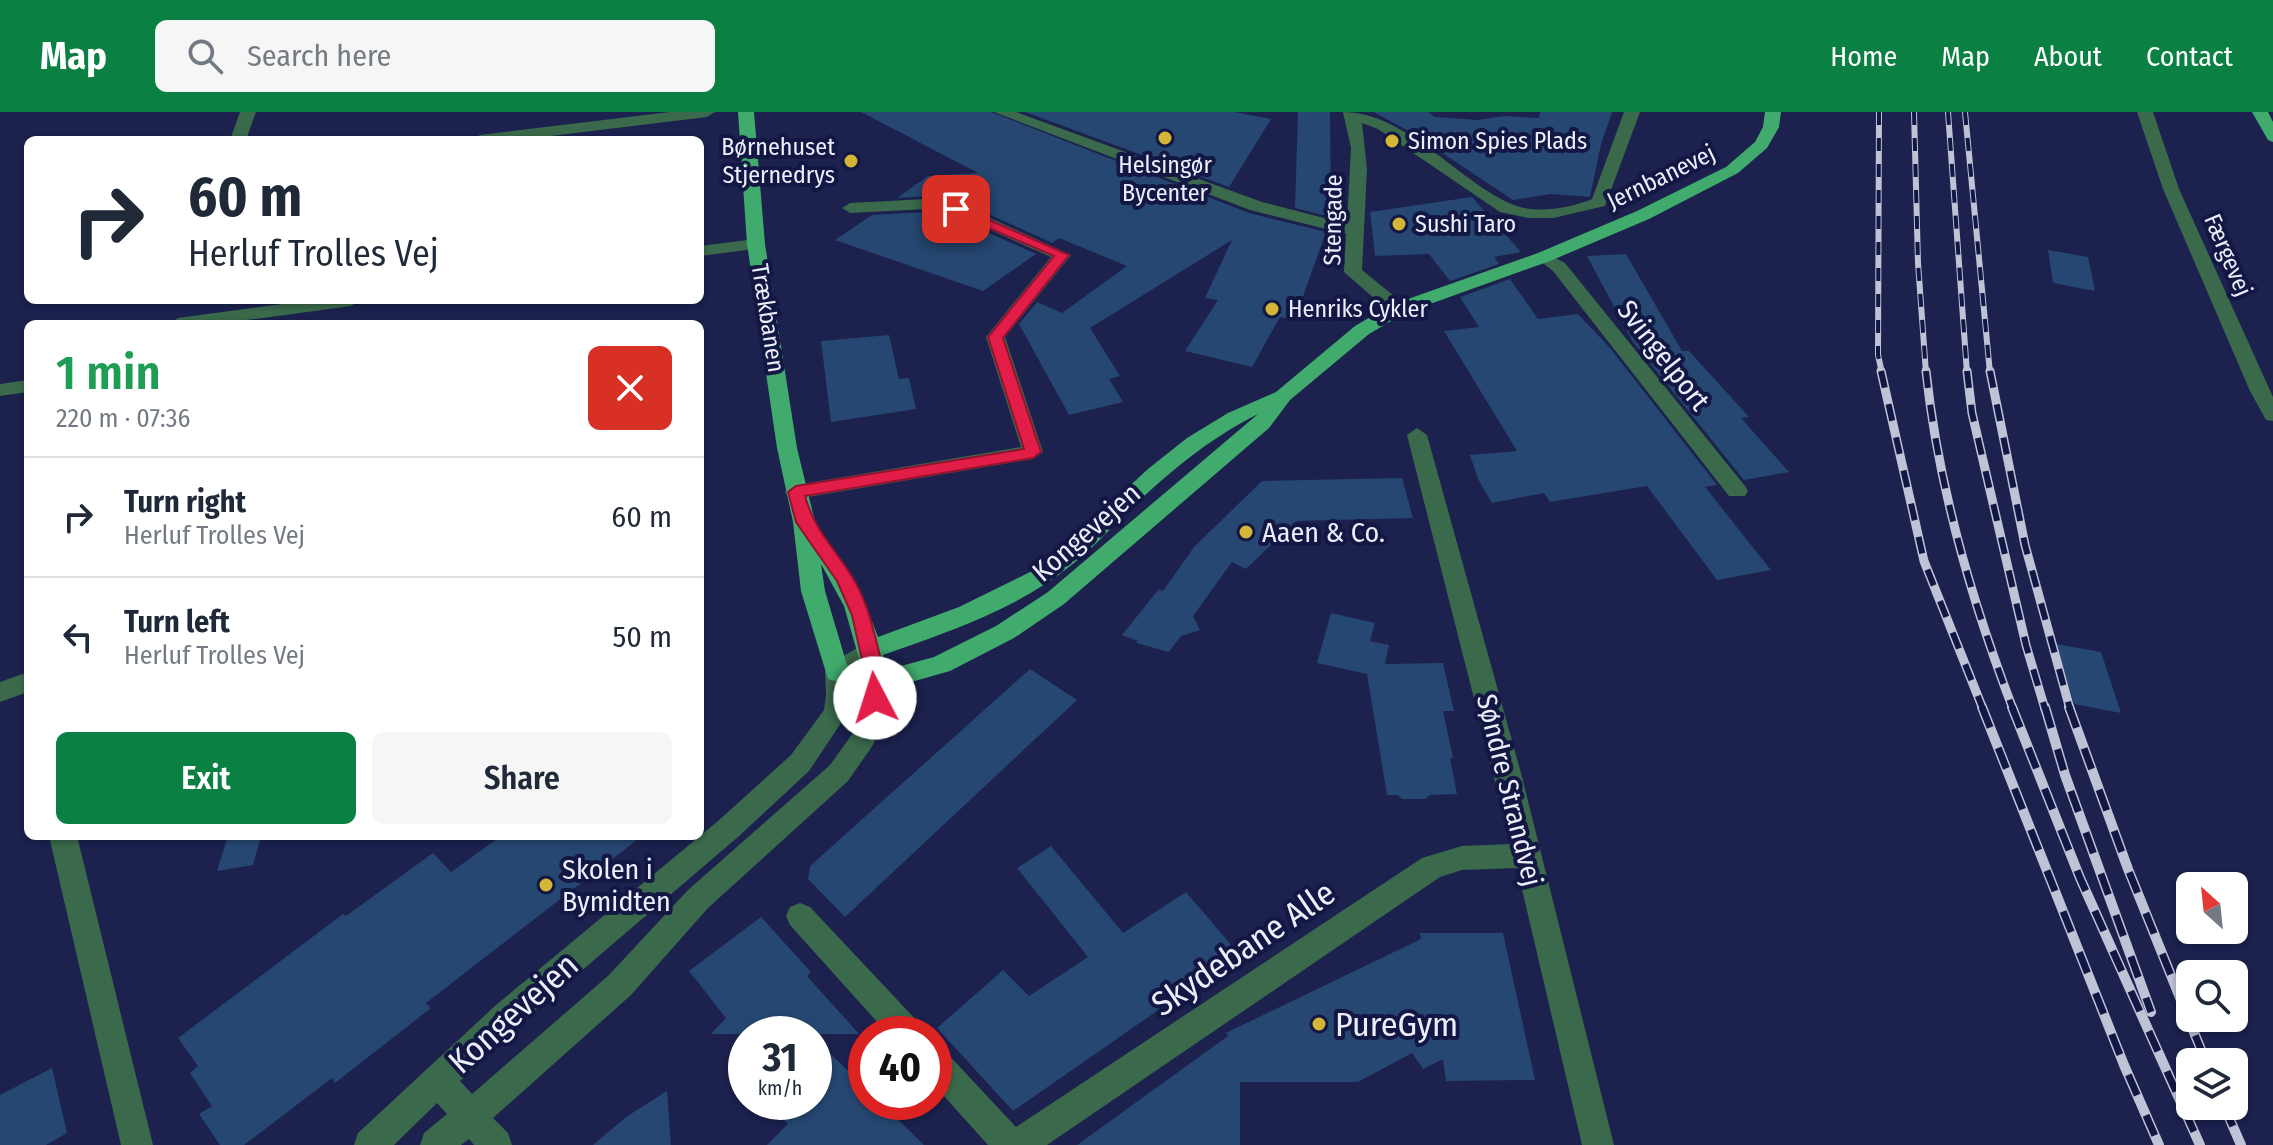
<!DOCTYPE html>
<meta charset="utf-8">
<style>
:root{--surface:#fff;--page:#f6f6f7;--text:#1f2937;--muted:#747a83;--line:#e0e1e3;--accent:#0b8043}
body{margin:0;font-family:"Fira Sans Condensed",sans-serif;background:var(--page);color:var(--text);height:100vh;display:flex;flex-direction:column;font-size:30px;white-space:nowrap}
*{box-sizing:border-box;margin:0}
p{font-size:26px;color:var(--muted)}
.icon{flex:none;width:44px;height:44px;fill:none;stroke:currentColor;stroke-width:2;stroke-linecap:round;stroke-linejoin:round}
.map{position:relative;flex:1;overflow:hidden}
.sheet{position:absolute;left:24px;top:208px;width:680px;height:520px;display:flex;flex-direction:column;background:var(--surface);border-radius:12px;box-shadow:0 2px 6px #0004}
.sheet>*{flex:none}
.hud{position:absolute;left:24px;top:24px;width:680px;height:168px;border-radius:12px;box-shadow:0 2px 6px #0004;background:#fff;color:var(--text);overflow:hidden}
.needle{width:52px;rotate:333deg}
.controls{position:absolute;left:2176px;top:760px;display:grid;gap:16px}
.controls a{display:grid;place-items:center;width:72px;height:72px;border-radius:12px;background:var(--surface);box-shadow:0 2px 6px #0004;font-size:40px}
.speed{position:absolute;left:728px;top:904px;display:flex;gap:16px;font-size:40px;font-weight:700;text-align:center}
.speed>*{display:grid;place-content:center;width:104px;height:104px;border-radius:50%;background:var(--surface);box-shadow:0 2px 6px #0004;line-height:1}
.speed small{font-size:20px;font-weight:400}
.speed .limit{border:12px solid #d22;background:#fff;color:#111}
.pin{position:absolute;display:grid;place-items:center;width:68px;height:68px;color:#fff;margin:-34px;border-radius:16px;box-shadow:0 4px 12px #0006}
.me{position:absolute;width:88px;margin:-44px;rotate:355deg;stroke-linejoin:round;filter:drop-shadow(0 0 6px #0008)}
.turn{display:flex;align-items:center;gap:28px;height:168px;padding:0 32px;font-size:36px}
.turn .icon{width:104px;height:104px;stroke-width:2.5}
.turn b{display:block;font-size:56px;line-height:68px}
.round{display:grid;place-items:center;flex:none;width:84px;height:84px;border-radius:12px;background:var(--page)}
.overview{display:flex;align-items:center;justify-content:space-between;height:136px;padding:0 32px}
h1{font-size:48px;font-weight:600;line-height:60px;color:#1e9e55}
.primary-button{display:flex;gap:16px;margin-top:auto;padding:16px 32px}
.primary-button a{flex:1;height:92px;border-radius:12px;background:var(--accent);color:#fff;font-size:32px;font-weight:600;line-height:92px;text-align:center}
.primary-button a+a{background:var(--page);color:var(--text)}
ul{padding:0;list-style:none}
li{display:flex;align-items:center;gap:24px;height:120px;padding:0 32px;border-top:2px solid var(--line)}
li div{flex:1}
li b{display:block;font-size:30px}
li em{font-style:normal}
header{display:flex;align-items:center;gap:48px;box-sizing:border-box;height:112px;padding:0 40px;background:var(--accent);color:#fff}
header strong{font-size:38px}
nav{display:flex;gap:44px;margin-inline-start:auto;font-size:28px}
.search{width:560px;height:72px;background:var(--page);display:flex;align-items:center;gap:20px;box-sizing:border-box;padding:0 28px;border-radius:12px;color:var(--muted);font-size:30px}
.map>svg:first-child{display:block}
.building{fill:#254771}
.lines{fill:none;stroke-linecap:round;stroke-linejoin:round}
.minor{fill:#3a694b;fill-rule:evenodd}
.major{fill:#40ab6d;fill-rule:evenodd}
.rail-far2-casing{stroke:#bfc3d6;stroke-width:6}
.rail-far1-casing{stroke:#bfc3d6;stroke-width:9}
.rail-casing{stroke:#bfc3d6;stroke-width:10}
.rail-far2{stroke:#131743;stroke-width:4;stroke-dasharray:13;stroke-linecap:butt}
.rail-far1{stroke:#131743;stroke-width:6;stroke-dasharray:17;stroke-linecap:butt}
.rail{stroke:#131743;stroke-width:7;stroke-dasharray:22;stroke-linecap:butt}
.route{fill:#e11d48;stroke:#92132f;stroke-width:2}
.poi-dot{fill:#d5b535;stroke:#131743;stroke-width:3}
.labels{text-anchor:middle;stroke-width:8;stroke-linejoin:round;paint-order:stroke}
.far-poi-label{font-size:24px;fill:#eceffb;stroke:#131743;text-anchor:start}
.far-street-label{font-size:24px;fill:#eceffb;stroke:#131743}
.street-label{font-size:28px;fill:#eceffb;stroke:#131743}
.poi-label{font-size:28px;fill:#eceffb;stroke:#131743;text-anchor:start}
.near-street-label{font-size:34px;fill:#eceffb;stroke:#131743}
.near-poi-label{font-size:34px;fill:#eceffb;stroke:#131743;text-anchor:start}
</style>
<header>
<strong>Map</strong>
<div class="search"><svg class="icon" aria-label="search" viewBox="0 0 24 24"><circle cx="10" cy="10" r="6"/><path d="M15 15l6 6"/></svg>Search here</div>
<nav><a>Home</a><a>Map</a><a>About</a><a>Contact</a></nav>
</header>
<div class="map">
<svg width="2273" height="1033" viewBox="0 0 2273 1033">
<rect width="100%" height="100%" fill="#1c214e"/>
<g class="building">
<polygon points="861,0 991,0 1249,101 1326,120 1296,204 1292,203 1291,207 1280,205 1252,255 1185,239 1218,188 1205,186 1232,128 1090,216 1120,264 1109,267 1123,290 1069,303 1019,212 1037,190 1062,201 1127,154 1059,126 1052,131 962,90 928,84 897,86 928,64 978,61"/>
<polygon points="1025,0 1234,0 1271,7 1229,75"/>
<polygon points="1298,0 1330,0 1331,105 1295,96"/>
<polygon points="1374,0 1428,0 1435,5 1478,8 1504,4 1539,6 1540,0 1612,0 1601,32 1590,85 1551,82 1513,88 1412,21"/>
<polygon points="1472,85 1521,140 1494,145 1499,152 1450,169 1429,142 1375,144 1370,100"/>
<polygon points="927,100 951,104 1036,142 983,179 835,128 872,103"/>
<polygon points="2048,138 2088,145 2095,179 2053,171"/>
<polygon points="1626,142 1682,239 1689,239 1749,305 1741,306 1789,360 1744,368 1633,230 1587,144"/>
<polygon points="1510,167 1538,207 1578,202 1610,236 1717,373 1705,375 1771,458 1717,468 1647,374 1550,390 1544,381 1492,391 1478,367 1470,343 1517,339 1444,219 1479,215 1460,185"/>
<polygon points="889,223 899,267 909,266 916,297 831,310 821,229"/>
<polygon points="1402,366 1413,406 1296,409 1246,457 1232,450 1193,504 1200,518 1181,524 1169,540 1136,531 1138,529 1122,523 1159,477 1163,479 1194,435 1262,369"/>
<polygon points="1331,501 1375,511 1370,529 1389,533 1385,552 1443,551 1454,599 1443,599 1453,646 1450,646 1457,682 1430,683 1425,687 1402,687 1398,683 1387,683 1367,562 1317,551"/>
<polygon points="2056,532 2101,540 2121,601 2074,592"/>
<polygon points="1030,557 1077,588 845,805 808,767 810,754"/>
<polygon points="228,724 261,724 253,753 217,759"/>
<polygon points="501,724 642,724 426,891 431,896 335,971 332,966 244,1033 220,1033 199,1002 212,994 190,961 198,954 178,926 343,802 346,804 433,741 451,760"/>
<polygon points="1051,734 1123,821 1186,780 1239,842 1013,999 937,916 1003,858 1029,884 1088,845 1017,756"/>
<polygon points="761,805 811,860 807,864 859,922 711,922 726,906 689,859"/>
<polygon points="1420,821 1503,821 1535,968 1446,969 1443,947 1423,957 1412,941 1358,970 1240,970 1240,1033 1077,1033 1228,924 1226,921 1421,827"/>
<polygon points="814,926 866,976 866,990 880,990 924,1033 767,1033 788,1012 783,1007 801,990 814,990"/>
<polygon points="52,956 67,1021 46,1033 0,1033 0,983"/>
<polygon points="667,979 671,1033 593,1033 626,1005"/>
</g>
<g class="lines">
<g class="minor">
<polygon points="240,0 256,0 246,28 230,28"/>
<polygon points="670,0 715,0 707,5 518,28 472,28 480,23"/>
<path d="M994,0H1016L1262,90L1347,112L1351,36L1343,0C1406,0 1458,70 1514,93C1537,102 1570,96 1592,87L1624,0H1640L1605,94L1553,106H1528L1500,100L1378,17L1362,11L1367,57L1362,158L1405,193L1407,197L1398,203L1391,201L1344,160L1346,122L1250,98Z"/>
<polygon points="2137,0 2153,0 2179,77 2273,285 2273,309 2266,308 2250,279 2163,77"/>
<polygon points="927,87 962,93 1071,143 1005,225 1043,340 1033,347 796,387 788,385 785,380 788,375 796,373 1021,335 986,225 1051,145 952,101 927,97 850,101 842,96 850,91"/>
<polygon points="756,127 765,132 762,136 700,144 700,134"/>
<polygon points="1544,140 1565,151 1745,374 1748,379 1745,384 1729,384 1553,159 1535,145"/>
<polygon points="311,188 360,188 351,194 218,212 169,212 178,206"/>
<polygon points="28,268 28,280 0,284 0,272"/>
<polygon points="1417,316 1427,323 1521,661 1614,1033 1582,1033 1517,756 1462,758 1440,765 1047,1033 988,1033 934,973 934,935 945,939 1016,1015 1422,746 1462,734 1511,732 1407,323"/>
<polygon points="869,529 878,531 881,538 878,545 850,564 849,599 809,659 738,725 518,913 460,969 472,982 609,863 688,778 830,653 853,621 867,563 876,560 885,563 888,570 884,608 873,633 848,669 708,796 631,883 493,1006 508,1021 512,1033 474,1033 469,1027 461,1033 420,1033 424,1021 447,1002 437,991 394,1033 354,1033 358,1021 496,893 718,709 791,643 824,598 826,583 825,560 828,553"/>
<polygon points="28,560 28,580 0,590 0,570"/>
<polygon points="49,724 77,724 153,1033 121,1033"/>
<polygon points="800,791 810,795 919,911 923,922 888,922 790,813 786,804 790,795"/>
</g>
<g class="major">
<path d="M738,0H754L765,132L797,336L815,410L860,478L878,525L959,495L1030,460L1066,433L1148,357L1187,326L1228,301L1276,280L1355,214L1391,193L1538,141L1637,99L1726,55L1755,30L1763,15L1765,0H1781L1779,15L1767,36L1738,61L1649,107L1550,149L1405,201L1369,222L1290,288L1269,316L1064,492L1014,526L950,559L876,580L828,567L801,479L793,410L777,336L747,132ZM1258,302L1048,480L996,514L934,545L883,559L885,554L883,543C947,520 1015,498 1069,455C1090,439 1108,419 1127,400C1167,362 1208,327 1258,302ZM821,452L844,494L862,557L847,553L825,479Z"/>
<polygon points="2252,0 2268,0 2273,10 2273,30 2268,28"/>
</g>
<g class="rail-far2-casing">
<g id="rail-far2">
<polyline points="1879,0 1878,243 1882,261"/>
<polyline points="1914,0 1918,151 1926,261"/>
<polyline points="1948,0 1967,261"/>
<polyline points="1965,0 1990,261"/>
</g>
</g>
<g class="rail-far1-casing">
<g id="rail-far1">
<polyline points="1881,259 1924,449 1983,597"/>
<path d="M1926,259C1938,373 1972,490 2013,597"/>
<polyline points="1967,259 1972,301 2026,533 2045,597"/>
<polyline points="1990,259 2025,433 2070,597"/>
</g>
</g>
<g class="rail-casing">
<g id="rail">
<polyline points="1982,595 2124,953 2159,1033"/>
<polyline points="2012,595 2080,766 2200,1033"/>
<polyline points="2045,595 2065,663 2151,900"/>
<polyline points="2069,595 2128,757 2206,950"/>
<polyline points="2224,994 2241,1033"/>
</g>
</g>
<use href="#rail-far2" class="rail-far2"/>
<use href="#rail-far1" class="rail-far1"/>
<use href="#rail" class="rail"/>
</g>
<path class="route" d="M952,95H960L1069,143L1003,226L1041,340L1033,346L805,384C815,419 832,433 851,463C867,488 873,516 880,544C883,560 889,576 881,592H868L865,586L867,570L852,503L837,469L796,410L788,380L796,374L1024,337L988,225L1054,144L952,100Z"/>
<g class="poi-dot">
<circle cx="1165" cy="26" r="8"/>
<circle cx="1392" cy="29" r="8"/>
<circle cx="851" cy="49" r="8"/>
<circle cx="1399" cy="112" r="8"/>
<circle cx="1272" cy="197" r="8"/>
<circle cx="1246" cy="420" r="8"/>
<circle cx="546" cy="773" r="8"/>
<circle cx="1319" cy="912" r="8"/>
</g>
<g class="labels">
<g class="far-poi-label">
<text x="1408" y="37">Simon Spies Plads</text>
<text x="835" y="43" text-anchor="end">Børnehuset<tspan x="835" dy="28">Stjernedrys</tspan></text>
<text x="1165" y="61" text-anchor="middle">Helsingør<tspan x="1165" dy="28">Bycenter</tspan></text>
<text x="1415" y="120">Sushi Taro</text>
<text x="1288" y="205">Henriks Cykler</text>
</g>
<g class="far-street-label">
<text transform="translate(1661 65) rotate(-26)" y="8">Jernbanevej</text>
<text transform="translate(1333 108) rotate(-89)" y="8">Stengade</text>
<text transform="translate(2228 143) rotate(67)" y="8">Færgevej</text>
<text transform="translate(768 206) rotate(81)" y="8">Trækbanen</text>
</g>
<g class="street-label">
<text transform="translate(1664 243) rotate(52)" y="10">Svingelport</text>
<text transform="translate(1086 420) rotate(-41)" y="10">Kongevejen</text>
<text transform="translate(1510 678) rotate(76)" y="10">Søndre Strandvej</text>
</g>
<g class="poi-label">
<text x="1262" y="430">Aaen &amp; Co.</text>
<text x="562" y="767">Skolen i<tspan x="562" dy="32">Bymidten</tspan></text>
</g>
<g class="near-street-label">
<text transform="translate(1243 836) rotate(-34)" y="12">Skydebane Alle</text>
<text transform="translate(513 901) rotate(-42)" y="12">Kongevejen</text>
</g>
<g class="near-poi-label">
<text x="1335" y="924">PureGym</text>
</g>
</g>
</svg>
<div class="controls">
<a><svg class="needle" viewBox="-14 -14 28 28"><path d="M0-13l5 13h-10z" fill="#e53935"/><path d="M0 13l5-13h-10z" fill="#747a83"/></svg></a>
<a><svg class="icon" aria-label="search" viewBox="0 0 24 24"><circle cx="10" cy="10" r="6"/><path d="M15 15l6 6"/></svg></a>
<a><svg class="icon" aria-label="layers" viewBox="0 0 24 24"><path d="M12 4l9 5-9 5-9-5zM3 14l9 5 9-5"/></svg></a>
</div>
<div class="speed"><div>31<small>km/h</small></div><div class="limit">40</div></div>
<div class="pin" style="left:956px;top:97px;background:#d93025"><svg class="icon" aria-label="arrive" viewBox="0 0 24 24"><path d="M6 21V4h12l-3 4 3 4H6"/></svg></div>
<svg class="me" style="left:875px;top:586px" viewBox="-20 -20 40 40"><circle r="19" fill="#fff"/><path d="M0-13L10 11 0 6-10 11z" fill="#e11d48"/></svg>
<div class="hud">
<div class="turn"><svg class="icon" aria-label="right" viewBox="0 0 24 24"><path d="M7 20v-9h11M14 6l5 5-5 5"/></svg><div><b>60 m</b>Herluf Trolles Vej</div></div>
</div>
<section class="sheet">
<div class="overview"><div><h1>1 min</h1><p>220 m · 07:36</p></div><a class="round" style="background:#d93025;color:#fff"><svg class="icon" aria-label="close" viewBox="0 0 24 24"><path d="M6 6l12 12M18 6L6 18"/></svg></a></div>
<ul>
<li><svg class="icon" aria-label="right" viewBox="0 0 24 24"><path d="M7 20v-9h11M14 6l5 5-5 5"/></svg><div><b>Turn right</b><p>Herluf Trolles Vej</p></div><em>60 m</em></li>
<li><svg class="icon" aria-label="left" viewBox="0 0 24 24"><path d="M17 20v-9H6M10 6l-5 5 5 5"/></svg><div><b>Turn left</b><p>Herluf Trolles Vej</p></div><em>50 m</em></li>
</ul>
<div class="primary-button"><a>Exit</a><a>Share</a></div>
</section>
</div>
